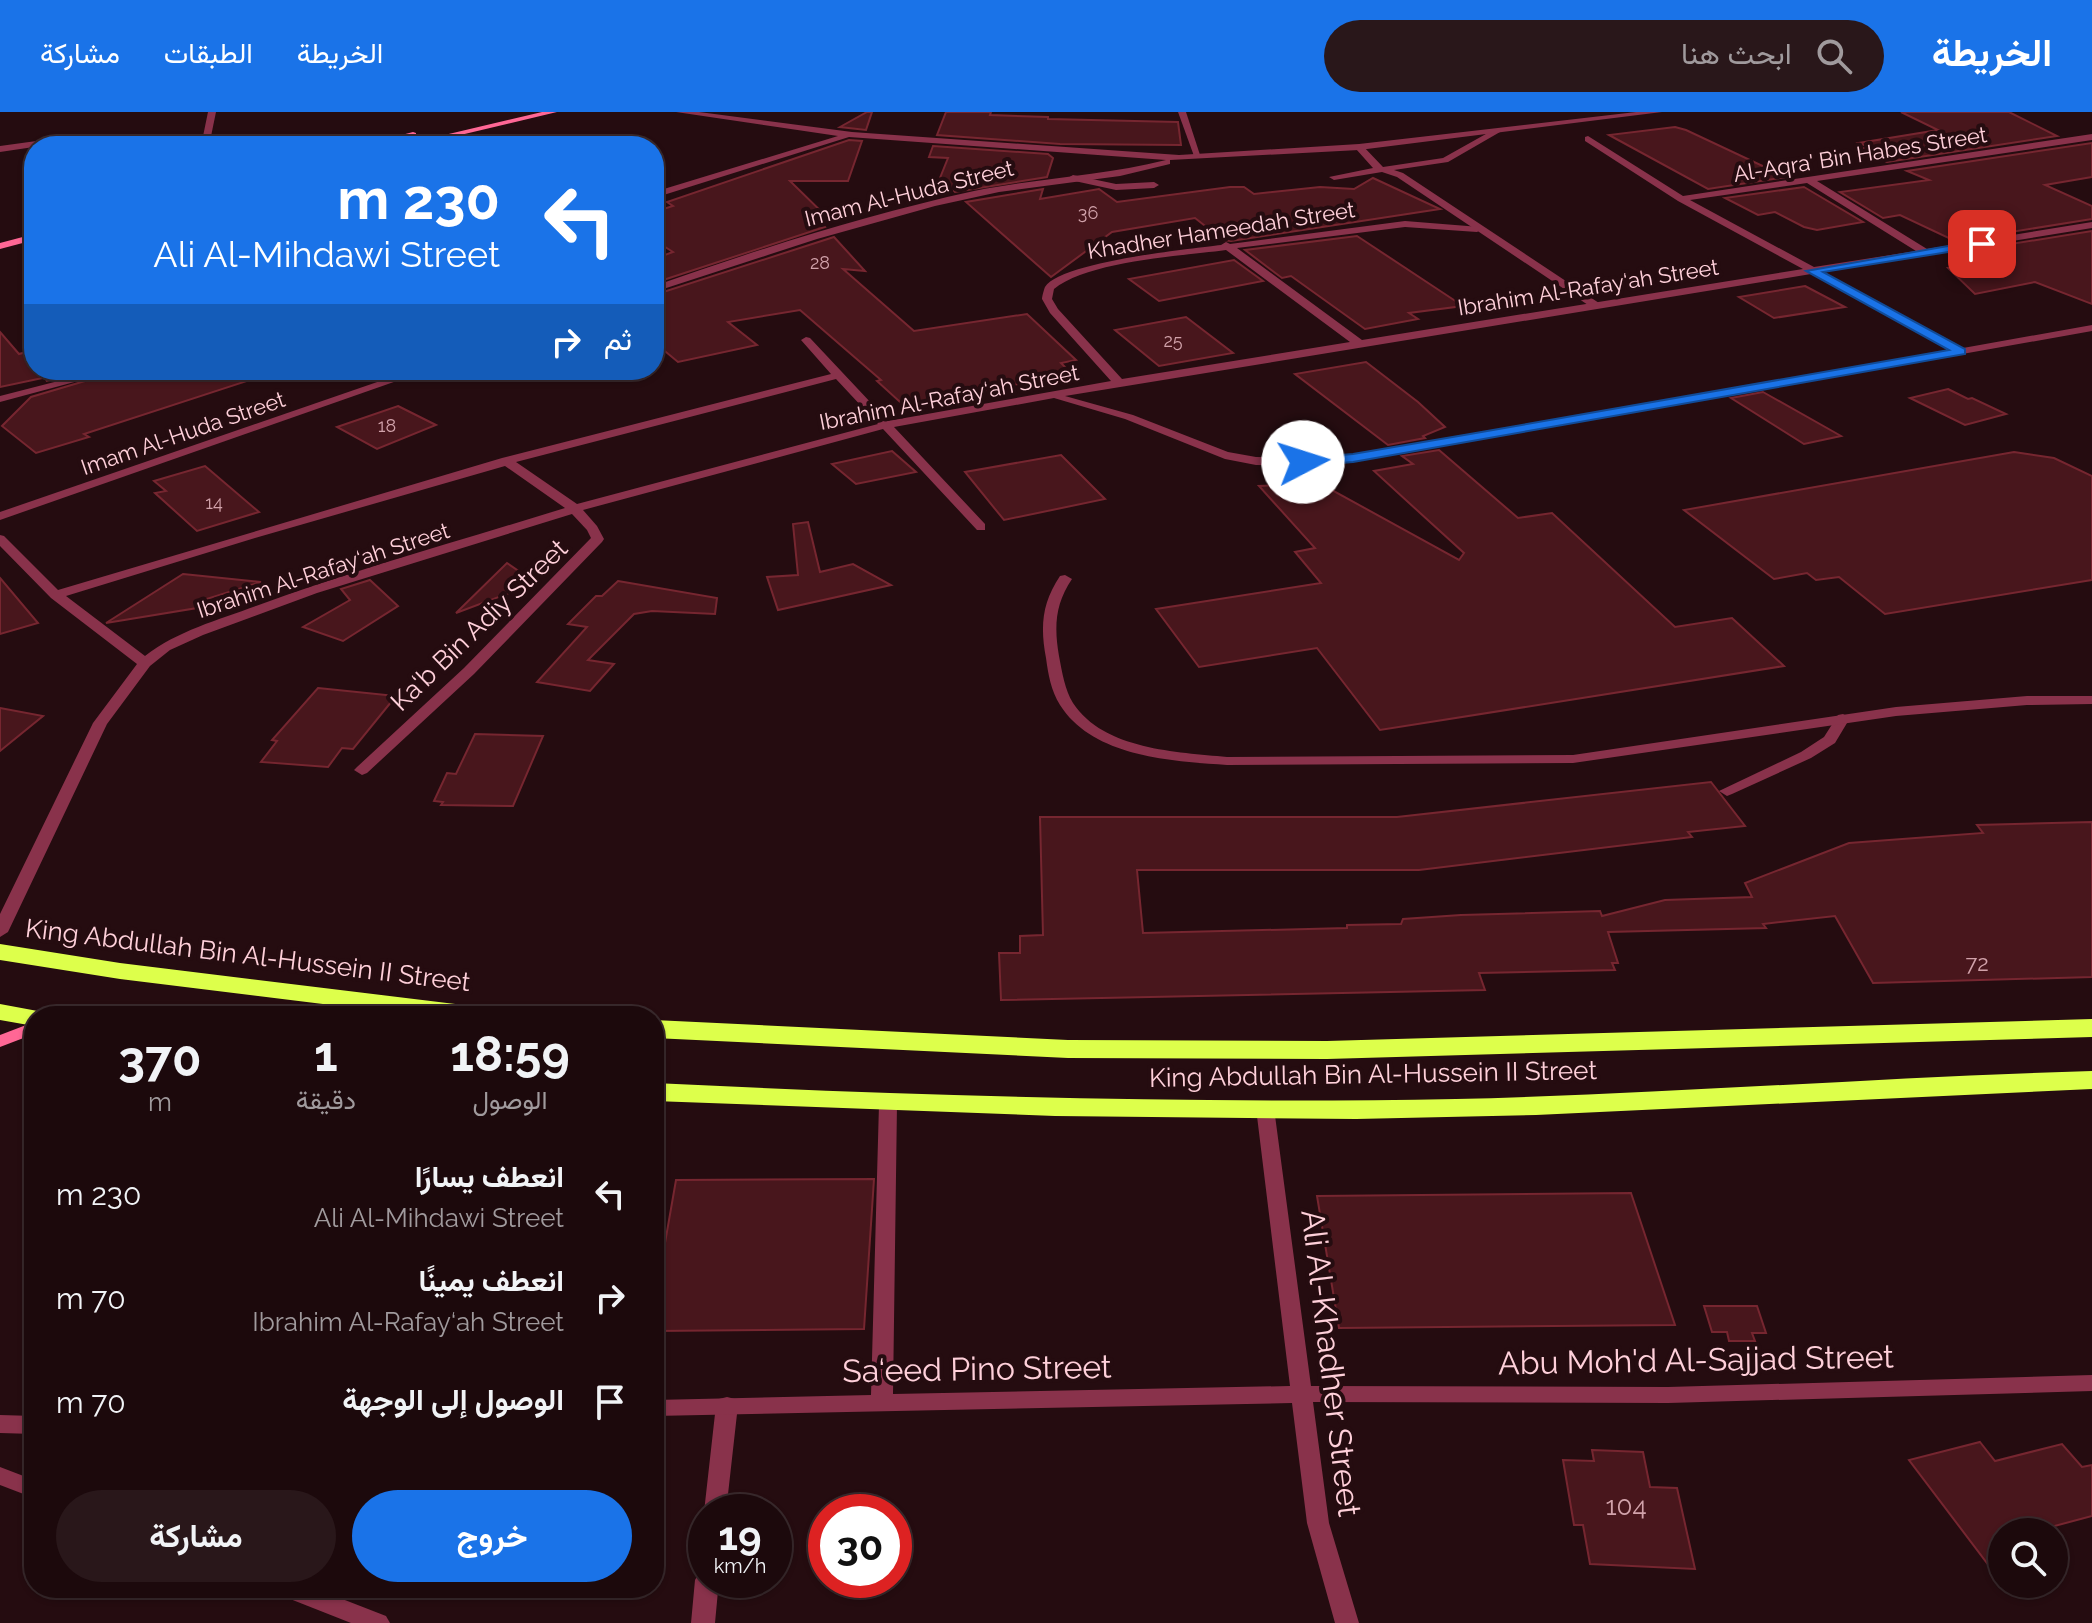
<!DOCTYPE html>
<html lang="ar">
<meta charset="utf-8">
<style>
:root{--surface:#1c090c;--page:#29171a;--text:#f1f3f6;--muted:#a09a9d;--line:#3a2a2d;--accent:#1a73e8}
body{margin:0;font-family:Raleway,Vazirmatn,sans-serif;background:var(--page);color:var(--text);direction:rtl;height:100vh;display:flex;flex-direction:column;font-size:30px;white-space:nowrap}
*{box-sizing:border-box;margin:0}
p{font-size:26px;color:var(--muted)}
.icon{flex:none;width:44px;height:44px;fill:none;stroke:currentColor;stroke-width:2;stroke-linecap:round;stroke-linejoin:round}
.map{position:relative;flex:1;overflow:hidden;direction:ltr}
.details{position:absolute;left:24px;top:894px;width:640px;height:592px;display:flex;flex-direction:column;background:var(--surface);border-radius:32px;box-shadow:0 2px 6px #0004,0 0 0 2px var(--line);direction:rtl}
.details>*{flex:none}
.guide{position:absolute;left:24px;top:24px;width:640px;height:244px;border-radius:32px;box-shadow:0 2px 6px #0004,0 0 0 2px var(--line);direction:rtl;background:#1a73e8;color:#fff;overflow:hidden}
.tools{position:absolute;left:1988px;top:1406px;display:grid;gap:16px}
.tools a{display:grid;place-items:center;width:80px;height:80px;border-radius:50%;background:var(--surface);box-shadow:0 2px 6px #0004,0 0 0 2px var(--line);font-size:40px}
.speed{position:absolute;left:688px;top:1382px;display:flex;gap:16px;font-size:40px;font-weight:700;text-align:center}
.speed>*{display:grid;place-content:center;width:104px;height:104px;border-radius:50%;background:var(--surface);box-shadow:0 2px 6px #0004,0 0 0 2px var(--line);line-height:1}
.speed small{font-size:20px;font-weight:400}
.speed .limit{border:12px solid #d22;background:#fff;color:#111}
.pin{position:absolute;display:grid;place-items:center;width:68px;height:68px;color:#fff;margin:-34px;border-radius:16px;box-shadow:0 4px 12px #0006}
.me{position:absolute;width:88px;margin:-44px;rotate:85deg;stroke-linejoin:round;filter:drop-shadow(0 0 6px #0008)}
.turn{display:flex;align-items:center;gap:28px;height:168px;padding:0 32px;font-size:36px}
.turn .icon{width:104px;height:104px;stroke-width:2.5}
.turn b{display:block;font-size:56px;line-height:68px}
.then{display:flex;align-items:center;height:76px;padding:0 32px;background:#0003;gap:16px;font-size:30px}
.eta{display:flex;justify-content:space-evenly;align-items:center;height:136px;text-align:center}
.eta b{font-size:48px;font-weight:700;line-height:56px}
.button{display:flex;gap:16px;margin-top:auto;padding:16px 32px}
.button a{flex:1;height:92px;border-radius:48px;background:var(--accent);color:#fff;font-size:32px;font-weight:700;line-height:92px;text-align:center}
.button a+a{background:var(--page);color:var(--text)}
ul{padding:0;list-style:none}
li{display:flex;align-items:center;gap:24px;height:104px;padding:0 32px}
li div{flex:1}
li b{display:block;font-size:30px}
li em{font-style:normal}
header{display:flex;align-items:center;gap:48px;box-sizing:border-box;height:112px;padding:0 40px;background:var(--accent);color:#fff}
header strong{font-size:38px}
nav{display:flex;gap:44px;margin-inline-start:auto;font-size:28px}
.search{width:560px;height:72px;background:var(--page);display:flex;align-items:center;gap:20px;box-sizing:border-box;padding:0 28px;border-radius:44px;color:var(--muted);font-size:30px}
.map>svg:first-child{display:block}
.building{fill:#48161c;stroke:#762630;stroke-width:2}
.lines{fill:none;stroke-linecap:round;stroke-linejoin:round}
.lane{fill:#89324b;fill-rule:evenodd}
.street{fill:#89324b;fill-rule:evenodd}
.secondary{fill:#ff6795;fill-rule:evenodd}
.highway{fill:#ddff4b;fill-rule:evenodd}
.route{fill:#1a73e8;stroke:#114b97;stroke-width:2}
.labels{text-anchor:middle;stroke-width:8;stroke-linejoin:round;paint-order:stroke}
.far-number-label{font-size:18px;fill:#d1a2aa}
.far-street-label{font-size:22px;fill:#ffd0da;stroke:#250c10}
.number-label{font-size:22px;fill:#d1a2aa}
.street-label{font-size:26px;fill:#ffd0da;stroke:#250c10}
.near-number-label{font-size:26px;fill:#d1a2aa}
.near-street-label{font-size:32px;fill:#ffd0da;stroke:#250c10}
</style>
<header>
<strong>الخريطة</strong>
<div class="search"><svg class="icon" aria-label="search" viewBox="0 0 24 24"><circle cx="10" cy="10" r="6"/><path d="M15 15l6 6"/></svg>ابحث هنا</div>
<nav><a>الخريطة</a><a>الطبقات</a><a>مشاركة</a></nav>
</header>
<div class="map">
<svg width="2092" height="1511" viewBox="0 0 2092 1511">
<rect width="100%" height="100%" fill="#250c10"/>
<g class="building">
<polygon points="867,0 872,0 866,18 840,15"/>
<polygon points="946,0 991,0 990,3 1048,5 1048,7 1178,10 1181,33 1060,32 937,23"/>
<polygon points="1901,0 2009,0 2057,24 1887,50 1857,38 1869,35 1859,31 1938,18"/>
<polygon points="1675,15 1686,18 1786,65 1708,77 1609,23"/>
<polygon points="849,28 862,29 848,69 790,69 829,107 821,110 825,115 654,171 654,147 673,140 654,128 654,100 673,94 667,90"/>
<polygon points="2092,31 2092,65 2045,73 2092,94 2092,107 1955,129 1900,103 1883,106 1840,80 1929,68 1907,59"/>
<polygon points="933,34 1048,42 1053,46 1047,65 955,80 940,66 948,46 929,45"/>
<polygon points="1373,66 1440,97 1231,129 1223,128 1195,106 1112,120 1051,165 966,90 1043,77 1040,87 1099,77 1117,90 1230,75 1244,75 1254,82 1320,75 1354,77"/>
<polygon points="1804,75 1863,110 1817,118 1804,115 1775,100 1758,103 1725,86"/>
<polygon points="2092,119 2092,192 2035,170 1975,182 1948,156 1994,148 1974,138"/>
<polygon points="1357,124 1463,194 1409,201 1418,207 1365,217 1291,164 1282,166 1245,138"/>
<polygon points="834,125 865,159 843,157 914,219 1027,202 1076,248 1061,251 1069,259 1056,261 1059,264 916,292 912,287 900,290 877,269 881,268 800,198 728,210 757,233 678,250 654,230 654,183"/>
<polygon points="1234,148 1263,169 1159,189 1129,167"/>
<polygon points="1805,174 1845,195 1774,206 1739,185"/>
<polygon points="1186,205 1233,241 1159,254 1115,218"/>
<polygon points="0,220 19,242 30,239 34,244 34,258 47,258 52,263 57,258 89,258 46,269 52,264 0,275"/>
<polygon points="1366,250 1418,290 1445,315 1423,324 1425,326 1388,333 1295,262"/>
<polygon points="122,258 264,258 265,263 84,322 89,325 36,341 2,314 31,285"/>
<polygon points="1948,277 1968,287 1972,286 2006,302 1965,313 1910,286"/>
<polygon points="1763,280 1841,324 1804,332 1731,286"/>
<polygon points="398,294 436,313 377,337 337,315"/>
<polygon points="1439,338 1518,406 1552,401 1675,515 1732,506 1784,554 1380,618 1317,536 1199,555 1156,497 1321,471 1295,440 1315,436 1259,374 1321,372 1459,448 1464,441 1374,359 1413,352 1402,344"/>
<polygon points="892,339 916,360 856,372 832,352"/>
<polygon points="2014,340 2054,346 2092,364 2092,468 1885,502 1839,465 1816,468 1807,461 1774,467 1684,398"/>
<polygon points="1061,343 1105,387 1004,408 965,360"/>
<polygon points="205,354 259,400 197,419 155,381 166,379 154,369"/>
<polygon points="808,410 820,460 853,452 891,473 778,498 767,465 798,463 793,412"/>
<polygon points="507,451 536,471 456,501"/>
<polygon points="183,462 261,470 200,489 197,496 106,511"/>
<polygon points="0,466 38,511 0,522"/>
<polygon points="370,468 398,494 343,529 303,515 350,488 341,477"/>
<polygon points="618,469 717,486 715,502 652,499 634,502 588,548 614,552 590,579 537,570 587,515 568,512 596,484 602,484"/>
<polygon points="318,576 396,584 353,637 342,636 328,655 261,650 277,629 272,628"/>
<polygon points="0,596 43,604 0,639"/>
<polygon points="475,622 543,624 513,694 441,693 443,690 434,689 447,661 456,662"/>
<polygon points="1711,670 1745,714 1688,720 1692,725 1419,758 1137,758 1143,821 1347,816 1347,813 1401,812 1403,807 1461,803 1600,799 1602,804 1665,788 1752,785 1745,771 1849,731 1983,721 1977,713 2092,710 2092,865 1873,871 1835,804 1763,812 1766,816 1608,820 1618,851 1612,851 1615,858 1479,861 1485,878 1001,888 999,841 1020,841 1020,824 1043,823 1040,705 1397,705"/>
<polygon points="874,1067 864,1217 654,1219 654,1194 676,1068"/>
<polygon points="1631,1081 1675,1213 1339,1216 1317,1084"/>
<polygon points="1704,1194 1757,1194 1766,1221 1752,1221 1755,1229 1729,1229 1727,1220 1712,1220"/>
<polygon points="1980,1330 1995,1349 2062,1332 2082,1355 2092,1353 2092,1404 2032,1420 2002,1420 2002,1471 1909,1348"/>
<polygon points="1592,1338 1643,1340 1650,1375 1677,1376 1695,1457 1590,1452 1583,1413 1574,1413 1563,1348 1594,1349"/>
</g>
<g class="lines">
<g class="lane">
<polygon points="1178,0 1186,0 1201,46 1194,44"/>
<polygon points="1493,18 1500,20 1448,50 1394,58 1403,61 1599,191 1599,195 1591,195 1397,65 1382,60 1334,68 1329,65 1373,56 1356,37 1356,33 1362,33 1383,55 1443,46"/>
<polygon points="51,27 54,28 54,32 0,40 0,34"/>
<polygon points="1073,63 1116,72 1154,70 1159,73 1154,76 1116,78 1070,68 1068,66"/>
<polygon points="1843,602 1850,606 1835,631 1811,646 1732,682 1727,684 1719,679 1801,640 1824,625 1838,603"/>
<polygon points="727,1285 735,1287 738,1293 726,1400 706,1400 706,1404 704,1400 716,1293 719,1287"/>
<polygon points="706,1458 706,1468 719,1468 715,1511 691,1511 695,1468 699,1461"/>
</g>
<g class="street">
<polygon points="208,0 216,0 209,34 201,34"/>
<path d="M676,0H699L852,20L1179,43L1359,32L1636,0H1662L1359,38L1170,48V52L1120,64L999,80L935,94L817,127L654,180V174C759,137 865,103 974,79C1038,66 1103,64 1166,48L849,25L654,86V80L838,24Z"/>
<path d="M2092,22V28L1817,69L1927,137L2092,110V116L1822,160L1963,236L2092,213V219L1353,350L1303,354L1256,353L1225,347L1125,307L1054,286L894,315L985,412V418H977L883,317L583,398L597,414L604,427L602,430L474,562L367,661L362,663L354,658L357,655L464,556L591,426L587,418L572,402L317,481L203,523L170,538L150,554L107,612L8,820L0,825V802L93,611L137,552L51,486L0,434V423L4,424L58,478L502,346L831,262L801,228L806,225L810,226L888,309L1111,269L1050,201L1042,187C1042,185 1044,177 1045,175C1060,150 1189,137 1221,133L1226,130L1230,132L1405,109L1480,115L1482,117L1477,120L1405,115L1237,136L1362,228L1803,157L1678,89L1585,29V25L1588,24L1683,84ZM1807,71L1916,139L1814,155L1690,88ZM1226,138L1350,230L1122,267L1058,197L1052,187L1054,177C1088,149 1182,144 1226,138ZM1811,162L1951,238L1353,342L1303,346L1256,345L1228,340L1133,303L1065,284ZM836,267L878,312L577,392L516,350ZM505,354L565,396C462,428 357,457 256,494C218,508 177,519 145,544L66,484L255,426Z"/>
<polygon points="101,258 119,258 0,290 0,284"/>
<polygon points="412,258 428,258 0,408 0,400"/>
<path d="M1065,463L1072,467C1055,492 1054,515 1059,544C1062,560 1065,578 1073,591C1104,638 1177,640 1227,645L1573,643L1896,595L2027,584H2092V592L2027,593L1896,604L1573,651L1227,653C1171,649 1093,645 1060,593C1051,579 1048,561 1046,546C1040,514 1042,491 1060,464Z"/>
<polygon points="888,986 895,988 897,992 893,1282 1290,1274 1256,996 1258,992 1272,992 1274,996 1311,1274 1668,1275 2092,1263 2092,1279 1668,1291 1313,1290 1329,1411 1359,1511 1335,1511 1307,1411 1292,1291 654,1304 654,1288 871,1283 879,992 881,988"/>
<polygon points="0,1303 34,1304 34,1322 0,1321"/>
<polygon points="0,1355 34,1368 34,1386 0,1373"/>
<polygon points="276,1476 314,1476 386,1504 390,1511 351,1511 280,1483"/>
</g>
<g class="secondary">
<polygon points="542,0 557,0 414,34 398,34"/>
<polygon points="413,20 416,21 416,25 376,34 360,34"/>
<polygon points="34,122 34,128 0,137 0,131"/>
<polygon points="34,910 34,922 0,935 0,923"/>
</g>
<g class="highway">
<polygon points="0,832 120,851 488,896 497,898 501,904 420,904 120,867 0,848"/>
<polygon points="0,892 43,900 46,904 34,904 34,914 0,908"/>
<polygon points="2092,907 2092,925 1327,947 1068,946 654,926 654,908 1068,928 1327,929"/>
<path d="M2092,959V977L1536,1003L1356,1007L1055,1004L654,989V971C921,984 1189,992 1456,987C1668,982 1880,965 2092,959Z"/>
</g>
</g>
<polygon class="route" points="1982,128 1986,129 1986,134 1823,160 1965,237 1965,242 1353,350 1303,354 1296,350 1303,346 1353,342 1470,322 1949,238 1806,159"/>
<g class="labels">
<g class="far-number-label">
<text x="1088" y="107">36</text>
<text x="820" y="157">28</text>
<text x="1173" y="235">25</text>
<text x="387" y="320">18</text>
<text x="214" y="397">14</text>
</g>
<g class="far-street-label">
<text transform="translate(1860 42) rotate(-9)" y="8">Al-Aqra' Bin Habes Street</text>
<text transform="translate(909 81) rotate(-14)" y="8">Imam Al-Huda Street</text>
<text transform="translate(1221 118) rotate(-9)" y="8">Khadher Hameedah Street</text>
<text transform="translate(1588 175) rotate(-9)" y="8">Ibrahim Al-Rafay‘ah Street</text>
<text transform="translate(949 285) rotate(-11)" y="8">Ibrahim Al-Rafay‘ah Street</text>
<text transform="translate(183 321) rotate(-19)" y="8">Imam Al-Huda Street</text>
<text transform="translate(323 458) rotate(-18)" y="8">Ibrahim Al-Rafay‘ah Street</text>
</g>
<g class="number-label">
<text x="1977" y="859">72</text>
</g>
<g class="street-label">
<text transform="translate(479 513) rotate(-44)" y="9">Ka‘b Bin Adiy Street</text>
<text transform="translate(248 843) rotate(7)" y="9">King Abdullah Bin Al-Hussein II Street</text>
<text transform="translate(1373 962) rotate(-1)" y="9">King Abdullah Bin Al-Hussein II Street</text>
</g>
<g class="near-number-label">
<text x="1626" y="1403">104</text>
</g>
<g class="near-street-label">
<text transform="translate(1696 1248) rotate(-1)" y="11">Abu Moh'd Al-Sajjad Street</text>
<text transform="translate(1331 1251) rotate(83)" y="11">Ali Al-Khadher Street</text>
<text transform="translate(977 1257) rotate(-1)" y="11">Sa‘eed Pino Street</text>
</g>
</g>
</svg>
<div class="tools">
<a><svg class="icon" aria-label="search" viewBox="0 0 24 24"><circle cx="10" cy="10" r="6"/><path d="M15 15l6 6"/></svg></a>
</div>
<div class="speed"><div>19<small>km/h</small></div><div class="limit">30</div></div>
<div class="pin" style="left:1982px;top:132px;background:#d93025"><svg class="icon" aria-label="arrive" viewBox="0 0 24 24"><path d="M6 21V4h12l-3 4 3 4H6"/></svg></div>
<svg class="me" style="left:1303px;top:350px" viewBox="-20 -20 40 40"><circle r="19" fill="#fff"/><path d="M0-13L10 11 0 6-10 11z" fill="#1a73e8"/></svg>
<div class="guide">
<div class="turn"><svg class="icon" aria-label="left" viewBox="0 0 24 24"><path d="M17 20v-9H6M10 6l-5 5 5 5"/></svg><div><b>230 m</b>Ali Al-Mihdawi Street</div></div>
<div class="then">ثم<svg class="icon" aria-label="right" viewBox="0 0 24 24"><path d="M7 20v-9h11M14 6l5 5-5 5"/></svg></div>
</div>
<section class="details">
<div class="eta">
<div><b>18:59</b><p>الوصول</p></div>
<div><b>1</b><p>دقيقة</p></div>
<div><b>370</b><p>m</p></div>
</div>
<ul>
<li><svg class="icon" aria-label="left" viewBox="0 0 24 24"><path d="M17 20v-9H6M10 6l-5 5 5 5"/></svg><div><b>انعطف يسارًا</b><p>Ali Al-Mihdawi Street</p></div><em>230 m</em></li>
<li><svg class="icon" aria-label="right" viewBox="0 0 24 24"><path d="M7 20v-9h11M14 6l5 5-5 5"/></svg><div><b>انعطف يمينًا</b><p>Ibrahim Al-Rafay‘ah Street</p></div><em>70 m</em></li>
<li><svg class="icon" aria-label="arrive" viewBox="0 0 24 24"><path d="M6 21V4h12l-3 4 3 4H6"/></svg><div><b>الوصول إلى الوجهة</b></div><em>70 m</em></li>
</ul>
<div class="button"><a>خروج</a><a>مشاركة</a></div>
</section>
</div>
